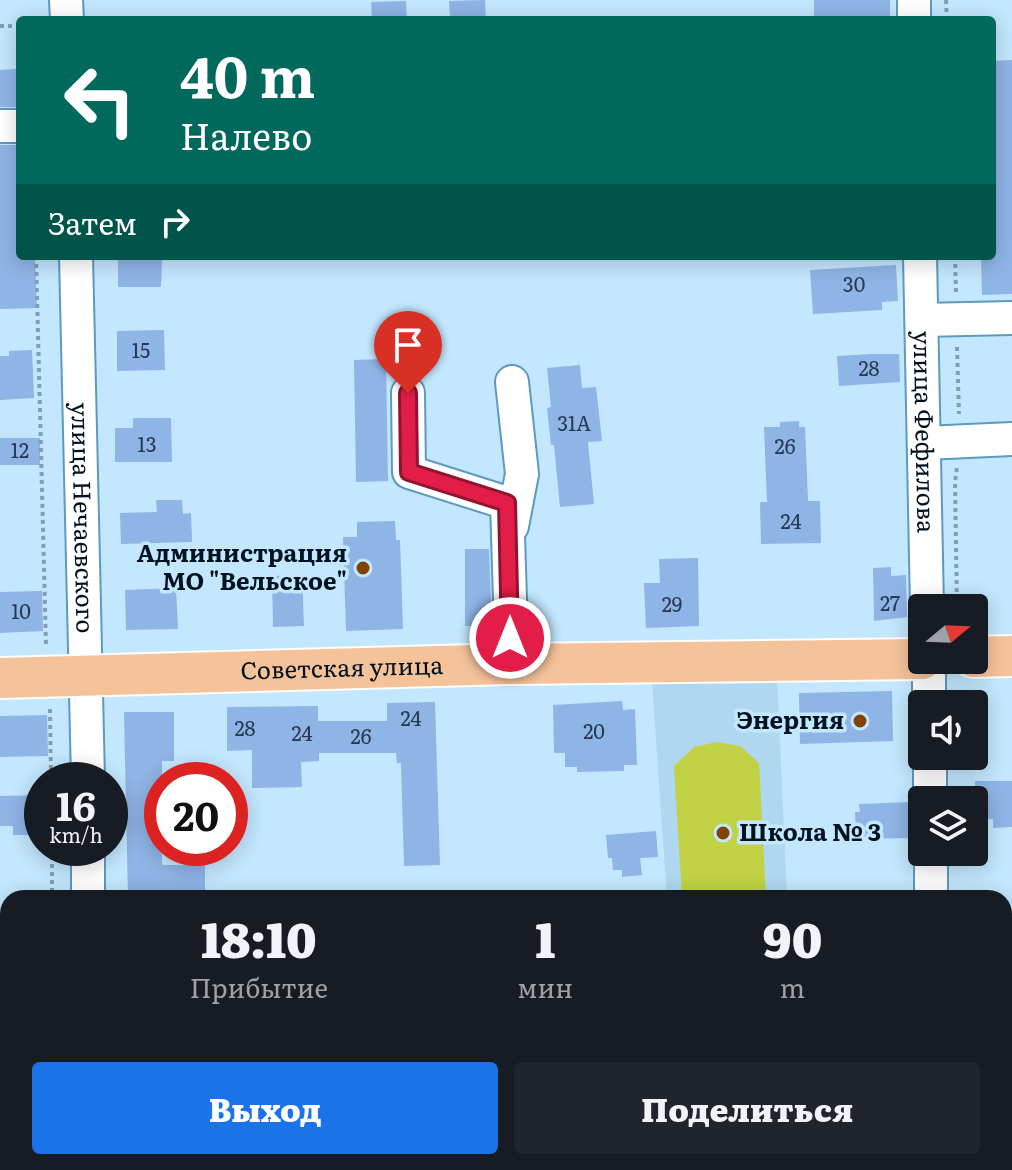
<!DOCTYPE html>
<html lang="ru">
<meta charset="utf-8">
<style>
:root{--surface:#171b24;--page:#20242c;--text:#f1f3f6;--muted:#9ea1a6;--accent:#1a73e8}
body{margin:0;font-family:Literata,serif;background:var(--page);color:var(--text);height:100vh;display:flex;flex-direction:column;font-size:30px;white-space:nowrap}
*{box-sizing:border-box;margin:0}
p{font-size:26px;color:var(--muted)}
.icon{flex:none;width:44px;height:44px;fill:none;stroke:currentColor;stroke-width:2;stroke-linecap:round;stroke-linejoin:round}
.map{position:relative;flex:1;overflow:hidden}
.details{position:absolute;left:0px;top:890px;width:1012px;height:280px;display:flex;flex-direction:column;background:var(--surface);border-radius:24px 24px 0 0;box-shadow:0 4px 20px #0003}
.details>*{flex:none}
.top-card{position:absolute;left:16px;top:16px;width:980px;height:244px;border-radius:8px;box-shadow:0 4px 20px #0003;background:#00695c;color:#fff;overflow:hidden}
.needle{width:52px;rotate:71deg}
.buttons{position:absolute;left:908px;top:594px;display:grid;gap:16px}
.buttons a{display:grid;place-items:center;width:80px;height:80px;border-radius:8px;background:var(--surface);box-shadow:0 4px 20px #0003;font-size:40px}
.speed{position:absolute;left:24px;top:762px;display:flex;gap:16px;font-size:40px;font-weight:700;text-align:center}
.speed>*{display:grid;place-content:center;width:104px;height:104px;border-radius:50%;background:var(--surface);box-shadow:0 4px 20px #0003;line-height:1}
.speed small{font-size:20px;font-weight:400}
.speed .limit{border:12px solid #d22;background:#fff;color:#111}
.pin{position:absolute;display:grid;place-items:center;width:68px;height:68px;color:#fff;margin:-82px -34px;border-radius:50% 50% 50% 0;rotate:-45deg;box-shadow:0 0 8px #0007}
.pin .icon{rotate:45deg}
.me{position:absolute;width:88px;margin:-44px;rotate:0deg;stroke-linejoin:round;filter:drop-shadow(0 0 6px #0008)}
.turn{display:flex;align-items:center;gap:28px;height:168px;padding:0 32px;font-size:36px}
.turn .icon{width:104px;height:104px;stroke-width:2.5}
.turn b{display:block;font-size:56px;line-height:68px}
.then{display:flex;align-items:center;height:76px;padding:0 32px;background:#0003;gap:16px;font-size:30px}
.eta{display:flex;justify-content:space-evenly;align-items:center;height:136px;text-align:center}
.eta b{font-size:48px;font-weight:800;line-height:56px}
.cta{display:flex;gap:16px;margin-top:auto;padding:16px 32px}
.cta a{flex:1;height:92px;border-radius:8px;background:var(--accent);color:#fff;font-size:32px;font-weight:800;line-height:92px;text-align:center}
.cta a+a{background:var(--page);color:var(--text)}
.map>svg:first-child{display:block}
.built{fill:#afd7f0}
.green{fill:#c0d243}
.building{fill:#8fb4e6}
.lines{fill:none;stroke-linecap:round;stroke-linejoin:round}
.minor-casing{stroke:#5e9abf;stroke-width:36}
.major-casing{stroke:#fff;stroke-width:44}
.path{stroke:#819fb3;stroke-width:4;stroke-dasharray:4 4;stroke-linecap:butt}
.minor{stroke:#fff;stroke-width:32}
.major{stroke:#f5c29a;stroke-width:40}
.route-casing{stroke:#92132f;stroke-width:20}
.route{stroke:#e11d48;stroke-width:14}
.poi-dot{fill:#814304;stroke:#c3e7fe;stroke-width:3}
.labels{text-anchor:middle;stroke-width:7;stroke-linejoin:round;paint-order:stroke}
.number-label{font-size:20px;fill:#243a51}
.street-label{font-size:24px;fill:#00121f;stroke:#c3e7fe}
.poi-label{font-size:24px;font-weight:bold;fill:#00121f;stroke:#c3e7fe;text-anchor:end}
</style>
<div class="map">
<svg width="1012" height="1170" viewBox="0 0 1012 1170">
<rect width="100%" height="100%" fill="#c3e7fe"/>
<g class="built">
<polygon points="777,676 787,898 667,898 652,682"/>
<polygon points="394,1162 639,1162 567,1165 567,1170 394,1170"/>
</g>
<g class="green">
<polygon points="717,742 740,746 759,763 766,898 682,898 674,766 694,747"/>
<rect x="179" y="1162" width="85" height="8"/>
</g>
<g class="building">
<polygon points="485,0 486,20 450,20 449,1"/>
<rect x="814" y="0" width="76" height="20"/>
<polygon points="406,1 407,20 372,20 371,2"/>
<polygon points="1012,60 1012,294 982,295 981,256 992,256 992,61"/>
<polygon points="16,69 17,107 0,107 0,70"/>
<polygon points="0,145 20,145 20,257 35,257 37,308 0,309"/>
<polygon points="118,260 162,260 161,287 118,287"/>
<polygon points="896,265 898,301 882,302 882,310 813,314 810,270"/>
<polygon points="164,330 165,370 117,371 117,331"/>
<polygon points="32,350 34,398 0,400 0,356 9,356 9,351"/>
<polygon points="872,354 899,354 900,382 839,386 837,356"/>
<polygon points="386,359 388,481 356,482 354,360"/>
<polygon points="580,365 582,388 596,387 602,441 588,442 594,504 560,507 554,445 551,445 547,408 551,407 547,368"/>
<polygon points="133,418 171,418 172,462 115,462 115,428 133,428"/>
<polygon points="799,421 799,427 805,427 808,501 820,501 821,543 761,544 760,502 767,502 764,427 780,427 780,422"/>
<rect x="0" y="438" width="40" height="27"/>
<polygon points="156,500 182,500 183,514 191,513 192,542 121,544 120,513 157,512"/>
<polygon points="395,521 396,540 400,540 403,629 346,631 343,537 357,537 357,522"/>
<polygon points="465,549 489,549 492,626 465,626"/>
<polygon points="698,558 699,626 646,628 644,583 660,583 659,559"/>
<polygon points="891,567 891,576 906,575 907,617 874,621 873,568"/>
<polygon points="302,575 304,626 273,627 272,576"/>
<polygon points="176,588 178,629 126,630 125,590"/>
<polygon points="42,591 43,631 0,633 0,592"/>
<polygon points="892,691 893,741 800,744 799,693"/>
<polygon points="622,701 623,710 635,709 637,765 624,765 624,771 577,772 577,767 565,767 565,753 554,753 553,705"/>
<polygon points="435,702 440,865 404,866 401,763 397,763 396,753 319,753 319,761 301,762 302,787 252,788 252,750 227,751 227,707 318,706 318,721 387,721 387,703"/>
<polygon points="124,712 174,712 174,761 162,761 162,865 205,865 205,898 128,898"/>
<polygon points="47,715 48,756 0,757 0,716"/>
<polygon points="975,781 1012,781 1012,827 993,828 993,819 976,819"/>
<polygon points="42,795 42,826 32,826 32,835 13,835 13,826 0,826 0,796"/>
<polygon points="911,802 913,838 856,839 855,812 860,812 859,804"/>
<polygon points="656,831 658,857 640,858 642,875 622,877 622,870 613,870 612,858 608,858 606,835"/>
</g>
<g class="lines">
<g class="minor-casing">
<g id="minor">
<polyline points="66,0 67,20"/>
<polyline points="914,0 914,20"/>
<polyline points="0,126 20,126"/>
<path id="s1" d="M76,256L88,780"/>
<path id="s2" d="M920,256L927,608"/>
<polyline points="922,320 1012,318"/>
<polyline points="408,393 409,472 507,503 512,664"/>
<polyline points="925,443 1012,439"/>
<polyline points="512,526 522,474 512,382"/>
<polyline points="929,660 929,704"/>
<polyline points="930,756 930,800"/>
<polyline points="88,848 88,898"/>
<polyline points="931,852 931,898"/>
<polyline points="0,1058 8,1058"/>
<polyline points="826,1162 826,1170"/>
<polyline points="934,1162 934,1170"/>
</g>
</g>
<g class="major-casing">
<g id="major">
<polyline points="974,657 1012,656"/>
<path id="s3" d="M0,678L512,664L922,659"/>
</g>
</g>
<g class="path">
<polyline points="946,0 947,20"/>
<polyline points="0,26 20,26"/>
<polyline points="36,256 46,645"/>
<polyline points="955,256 956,294"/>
<polyline points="957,347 959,414"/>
<polyline points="957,608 955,482 957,467"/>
<polyline points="50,709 51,780"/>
<polyline points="52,848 52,898"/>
<polyline points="270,1162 270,1170"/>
<polyline points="363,1162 363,1170"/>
</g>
<use href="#minor" class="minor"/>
<use href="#major" class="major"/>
</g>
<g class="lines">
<g class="route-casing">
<polyline id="route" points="408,393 409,472 507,503 510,638"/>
</g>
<use href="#route" class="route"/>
</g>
<g class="poi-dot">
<circle cx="363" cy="568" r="8"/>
<circle cx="860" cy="721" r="8"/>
<circle cx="723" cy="833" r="8"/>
</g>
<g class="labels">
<g class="number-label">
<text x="854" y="292">30</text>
<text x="141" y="358">15</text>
<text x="869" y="376">28</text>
<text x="574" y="431">31А</text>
<text x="147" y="452">13</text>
<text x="785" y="454">26</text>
<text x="20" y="458">12</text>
<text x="791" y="529">24</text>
<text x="890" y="611">27</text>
<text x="672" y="612">29</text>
<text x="21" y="619">10</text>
<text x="411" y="726">24</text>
<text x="245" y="736">28</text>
<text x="594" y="739">20</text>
<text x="302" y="741">24</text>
<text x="361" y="744">26</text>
</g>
<g class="street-label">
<text dy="8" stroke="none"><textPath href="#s2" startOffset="176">улица Фефилова</textPath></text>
<text dy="8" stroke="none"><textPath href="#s1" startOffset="262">улица Нечаевского</textPath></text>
<text dy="8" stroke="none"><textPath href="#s3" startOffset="342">Советская улица</textPath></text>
</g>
<g class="poi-label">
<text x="347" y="562">Администрация<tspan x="347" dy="28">МО "Вельское"</tspan></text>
<text x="844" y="729">Энергия</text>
<text x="739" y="841" text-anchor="start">Школа № 3</text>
</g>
</g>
</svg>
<div class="buttons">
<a><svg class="needle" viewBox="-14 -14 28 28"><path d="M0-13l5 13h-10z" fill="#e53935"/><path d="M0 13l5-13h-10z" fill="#9ea1a6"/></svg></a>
<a><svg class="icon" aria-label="sound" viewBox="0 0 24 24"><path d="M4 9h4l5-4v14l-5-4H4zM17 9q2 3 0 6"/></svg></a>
<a><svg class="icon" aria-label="layers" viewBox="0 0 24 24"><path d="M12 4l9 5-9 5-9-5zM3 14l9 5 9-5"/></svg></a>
</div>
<div class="speed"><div>16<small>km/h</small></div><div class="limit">20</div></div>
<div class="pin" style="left:408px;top:393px;background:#d93025"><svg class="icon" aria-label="arrive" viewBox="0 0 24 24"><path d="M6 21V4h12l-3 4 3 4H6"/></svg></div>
<svg class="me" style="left:510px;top:638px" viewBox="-20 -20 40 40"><circle r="17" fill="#e11d48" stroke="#fff" stroke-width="3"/><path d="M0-11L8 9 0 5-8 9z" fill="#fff"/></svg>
<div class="top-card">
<div class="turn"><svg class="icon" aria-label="left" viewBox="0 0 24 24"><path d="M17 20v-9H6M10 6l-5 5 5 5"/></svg><div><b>40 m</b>Налево</div></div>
<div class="then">Затем<svg class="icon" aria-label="right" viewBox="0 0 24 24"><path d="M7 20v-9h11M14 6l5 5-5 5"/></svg></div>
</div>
<section class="details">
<div class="eta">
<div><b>18:10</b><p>Прибытие</p></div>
<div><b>1</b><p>мин</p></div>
<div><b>90</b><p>m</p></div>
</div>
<div class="cta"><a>Выход</a><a>Поделиться</a></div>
</section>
</div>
